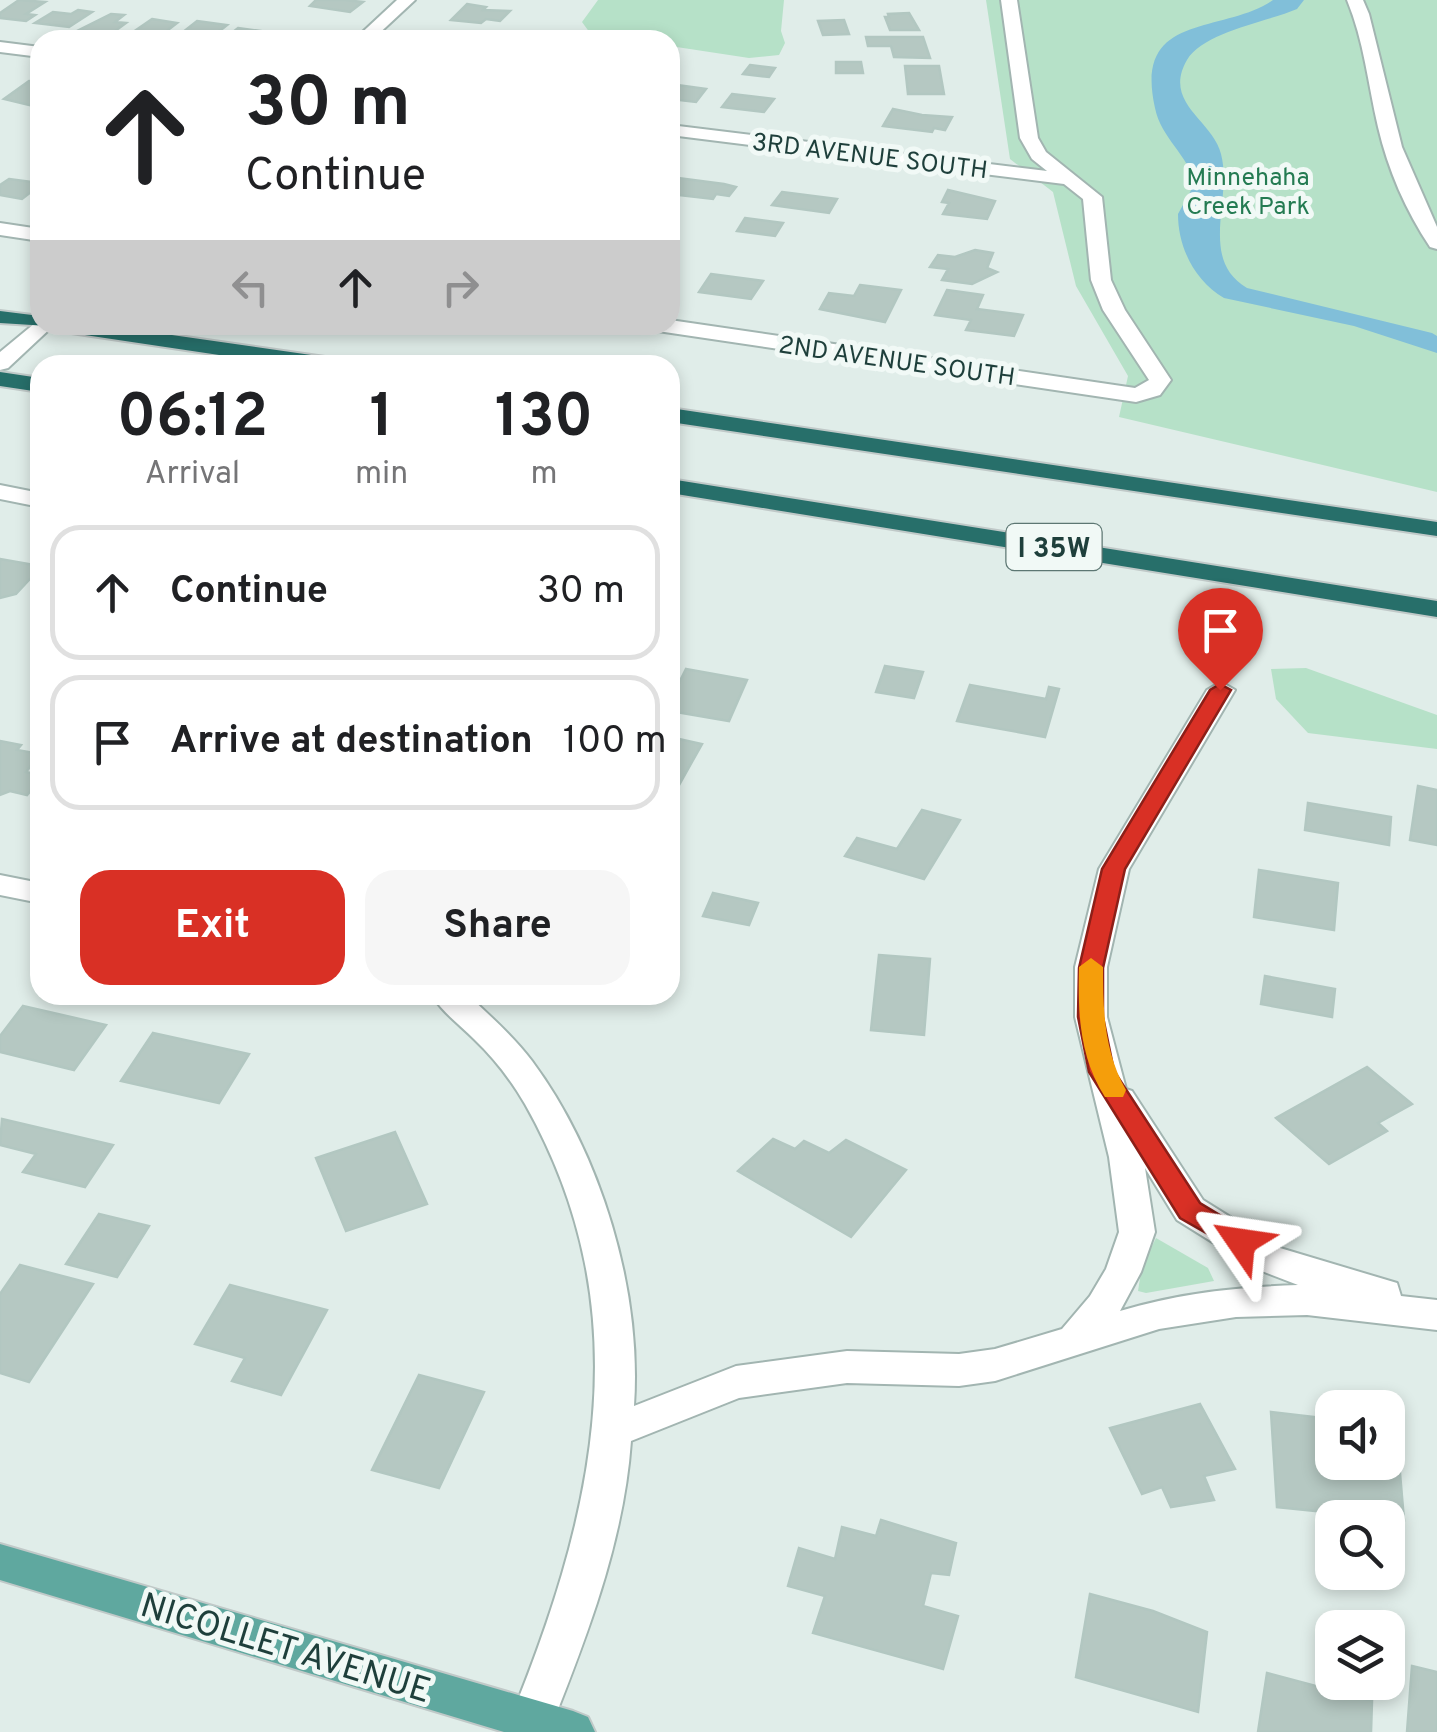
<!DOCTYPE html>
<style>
:root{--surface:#fff;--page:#f6f6f6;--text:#202124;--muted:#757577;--line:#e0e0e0;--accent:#d93025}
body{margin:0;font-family:Overpass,sans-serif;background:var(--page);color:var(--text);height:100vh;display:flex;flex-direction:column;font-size:38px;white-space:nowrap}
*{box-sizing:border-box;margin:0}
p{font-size:32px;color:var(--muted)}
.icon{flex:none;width:55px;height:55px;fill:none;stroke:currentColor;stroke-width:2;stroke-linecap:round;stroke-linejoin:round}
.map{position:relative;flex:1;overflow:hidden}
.side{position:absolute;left:30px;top:355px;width:650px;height:650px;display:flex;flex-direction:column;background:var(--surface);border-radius:30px;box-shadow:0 5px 15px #0003}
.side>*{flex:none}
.hud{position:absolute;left:30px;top:30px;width:650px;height:305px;border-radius:30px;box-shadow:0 5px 15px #0003;background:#fff;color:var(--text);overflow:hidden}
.buttons{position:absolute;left:1315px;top:1390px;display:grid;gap:20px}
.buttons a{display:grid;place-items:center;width:90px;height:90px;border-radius:20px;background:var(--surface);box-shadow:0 5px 15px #0003;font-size:50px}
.pin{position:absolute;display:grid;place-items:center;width:85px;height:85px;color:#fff;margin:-102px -42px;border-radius:50% 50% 50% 0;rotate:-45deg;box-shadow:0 0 10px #0007}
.pin .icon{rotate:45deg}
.me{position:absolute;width:110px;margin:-55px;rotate:302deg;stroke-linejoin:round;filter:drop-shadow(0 0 8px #0008)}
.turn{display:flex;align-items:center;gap:35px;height:210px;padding:0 50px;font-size:45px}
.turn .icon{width:130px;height:130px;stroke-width:2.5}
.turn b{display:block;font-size:70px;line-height:85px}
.lanes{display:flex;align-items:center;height:95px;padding:0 50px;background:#0003;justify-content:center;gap:50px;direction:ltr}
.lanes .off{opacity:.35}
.eta{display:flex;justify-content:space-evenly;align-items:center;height:170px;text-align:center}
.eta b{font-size:60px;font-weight:700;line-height:70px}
.action{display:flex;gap:20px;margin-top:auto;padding:20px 50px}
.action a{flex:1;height:115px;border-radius:30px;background:var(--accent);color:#fff;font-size:40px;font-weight:700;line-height:115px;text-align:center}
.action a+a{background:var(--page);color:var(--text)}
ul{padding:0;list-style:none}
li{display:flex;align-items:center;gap:30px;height:135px;margin:0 20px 15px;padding:0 30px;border:5px solid var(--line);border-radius:30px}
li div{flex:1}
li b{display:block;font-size:38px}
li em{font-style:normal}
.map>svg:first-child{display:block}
.green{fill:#b6e1c8}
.water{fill:#81bfd9}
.building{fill:#b5c8c2;stroke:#b2c7c1;stroke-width:2.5}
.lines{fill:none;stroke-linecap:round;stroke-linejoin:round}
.minor-casing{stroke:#a2b5b1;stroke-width:4}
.major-casing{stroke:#c0c9c8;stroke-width:4}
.highway-casing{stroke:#c0c9c8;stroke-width:4}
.minor{fill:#fff;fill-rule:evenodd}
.major{fill:#5fa89f;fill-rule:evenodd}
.highway{fill:#276f6a;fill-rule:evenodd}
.route{fill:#d93025;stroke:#8d1f18;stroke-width:2.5}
.slow{fill:#f59e0b}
.labels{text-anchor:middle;stroke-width:10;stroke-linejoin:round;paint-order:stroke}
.far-street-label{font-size:25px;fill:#1e3f3b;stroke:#f1f9f6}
.far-park-label{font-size:25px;fill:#247b52;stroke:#f1f9f6}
.shield{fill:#f1f9f6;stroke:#5d7773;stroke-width:2.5}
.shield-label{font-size:28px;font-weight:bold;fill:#1e3f3b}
.near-street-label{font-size:35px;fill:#1e3f3b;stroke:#f1f9f6}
</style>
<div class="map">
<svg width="1437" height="1732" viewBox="0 0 1437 1732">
<rect width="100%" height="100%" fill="#e0ede9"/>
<g class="green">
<polygon points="598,0 784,0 781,31 785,43 779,55 749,58 670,46 670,40 634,40 590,33 582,22"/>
<polygon points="986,0 1437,0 1437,492 1119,417 1128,376 1076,286 1053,192 1010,159"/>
<polygon points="1306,668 1437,715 1437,749 1308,733 1276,699 1271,669"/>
<polygon points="1156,1238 1208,1268 1214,1281 1146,1293 1138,1291 1142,1266"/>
</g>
<path class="water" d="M1273,0H1304L1297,9C1267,22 1203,32 1187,60C1162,103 1213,120 1221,154C1233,199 1198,259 1247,288L1432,333L1437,336V353L1354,326L1224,298C1195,281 1178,248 1178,214L1195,183C1188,155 1161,138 1155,108C1133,11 1222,35 1273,0Z"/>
<g class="building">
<polygon points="19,0 45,2 26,14 35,15 26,21 0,18 0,13"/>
<polygon points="316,0 345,0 363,2 350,12 310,6"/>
<polygon points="467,4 486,7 483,10 510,11 500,21 486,19 481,23 451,20"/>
<polygon points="78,10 92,12 69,27 35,23 53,12 71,14"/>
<polygon points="909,13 919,30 890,30 885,17 889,17 888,14"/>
<polygon points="111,14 124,15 115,22 126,23 111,34 79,30"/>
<polygon points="152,19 177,23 164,33 170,33 163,39 129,35"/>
<polygon points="844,20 849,34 823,35 818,21"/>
<polygon points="197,21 227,25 208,40 173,40"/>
<polygon points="238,28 268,32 258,40 223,40"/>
<polygon points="866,37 923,37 930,58 894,57 891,46 868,46"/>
<polygon points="836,62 861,62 863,73 836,73"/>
<polygon points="750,65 775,68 769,77 743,74"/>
<polygon points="905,66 939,66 944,94 908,94"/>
<polygon points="29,81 40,82 40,101 33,106 4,99"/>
<polygon points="670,84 706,89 696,102 670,99"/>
<polygon points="732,94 774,99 764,112 722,107"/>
<polygon points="893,109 922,115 952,117 945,130 934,128 932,132 883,126"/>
<polygon points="678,178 724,184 736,187 729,196 716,194 713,199 670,194"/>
<polygon points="9,179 40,183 40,185 22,199 0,195 0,185"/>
<polygon points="948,190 995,201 987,219 943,214 949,203 942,202"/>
<polygon points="782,192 837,199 829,213 772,205"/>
<polygon points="745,218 783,223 775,236 737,231"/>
<polygon points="975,250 993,253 987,268 997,272 972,284 942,280 948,269 930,267 938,255 955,257"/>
<polygon points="711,274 763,281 751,299 699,292"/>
<polygon points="860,285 901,290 885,322 820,309 829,293 854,296"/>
<polygon points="947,290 983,295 977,309 1023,315 1014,336 966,330 971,320 935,315"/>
<polygon points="0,559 40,566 40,568 16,594 0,598"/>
<polygon points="885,666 923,672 914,698 876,692"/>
<polygon points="686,669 747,680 729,721 670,711 670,701"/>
<polygon points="970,685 1046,699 1049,687 1059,689 1045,737 957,721"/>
<polygon points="670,737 702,744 679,785 670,783"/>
<polygon points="0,741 21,745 17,750 40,754 26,772 40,775 40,780 27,795 10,791 0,795"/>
<polygon points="1418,786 1437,790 1437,845 1410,840"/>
<polygon points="1308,803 1391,817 1389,845 1305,830"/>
<polygon points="922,810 960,820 924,879 845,856 857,838 897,849"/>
<polygon points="1259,870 1338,883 1334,930 1254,917"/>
<polygon points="713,893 758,903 749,925 703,916"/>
<polygon points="879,955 930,959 924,1035 871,1030"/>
<polygon points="1265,976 1335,989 1332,1017 1261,1004"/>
<polygon points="23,1006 106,1025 74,1070 0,1052 0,1036"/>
<polygon points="153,1033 249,1054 219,1103 121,1081"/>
<polygon points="1367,1067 1412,1104 1378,1123 1387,1131 1329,1164 1276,1118"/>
<polygon points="2,1119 113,1145 85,1187 23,1172 36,1154 0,1145"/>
<polygon points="395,1132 427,1204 346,1231 316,1158"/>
<polygon points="773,1139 795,1149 804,1141 829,1153 846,1140 906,1170 851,1237 738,1171"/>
<polygon points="99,1214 149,1226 117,1277 66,1264"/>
<polygon points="20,1265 93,1284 29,1382 0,1373 0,1294"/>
<polygon points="230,1285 327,1310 281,1395 232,1381 245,1358 195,1344"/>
<polygon points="419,1375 484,1392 439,1488 372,1470"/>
<polygon points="1200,1404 1235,1469 1204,1476 1214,1500 1171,1507 1162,1487 1142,1494 1110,1428"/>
<polygon points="1271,1412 1332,1419 1332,1462 1388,1462 1388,1425 1396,1426 1404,1520 1277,1507"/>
<polygon points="881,1520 956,1543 949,1575 931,1573 923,1606 958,1616 943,1669 813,1633 825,1596 788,1586 799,1548 835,1559 842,1527 876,1536"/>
<polygon points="1090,1594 1153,1611 1207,1632 1198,1712 1076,1677"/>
<polygon points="1412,1666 1437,1672 1437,1732 1407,1732"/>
<polygon points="1267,1673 1372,1701 1371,1732 1258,1732"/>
</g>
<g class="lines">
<g class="minor-casing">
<g id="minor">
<polygon points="397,0 415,0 372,40 354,40"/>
<polygon points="1001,0 1017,0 1038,138 1046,152 1102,197 1111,280 1125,310 1171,380 1160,395 1136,402 651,330 648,325 670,325 670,320 1135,388 1149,380 1103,310 1091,280 1083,199 1064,184 670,135 670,125 1047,171 1032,159 1020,138"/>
<path d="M1347,0H1363L1369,14L1402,147L1437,227V249L1430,247C1406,211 1388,170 1378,127C1368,84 1364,41 1347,0Z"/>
<polygon points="0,42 40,47 40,57 0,52"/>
<polygon points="0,223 40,229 40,241 0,235"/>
<polygon points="40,319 40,325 54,325 8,368 0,370 0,352"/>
<polygon points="0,485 40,493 40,507 0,499"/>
<path d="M1221,682L1235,690L1129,869L1107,967V1017L1126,1089L1132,1091L1203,1200L1280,1248L1397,1283L1401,1296L1437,1300V1330L1307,1315L1236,1317L1159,1329L995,1381L959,1386L847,1383L739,1398L631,1441C624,1542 586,1639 549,1732H505C592,1522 645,1316 525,1104C511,1080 494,1058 474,1039C460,1025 442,1012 432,995H468C490,1016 513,1036 532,1061C601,1154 642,1290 634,1406L736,1366L847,1351L959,1354L995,1349L1062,1329L1090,1296L1106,1269L1119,1232L1109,1157L1075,1017V967L1099,869L1207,690ZM1145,1168L1177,1220L1254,1268L1298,1285C1237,1287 1179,1293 1120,1311L1141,1272L1155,1232Z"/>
<polygon points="0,875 40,883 40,903 0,895"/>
</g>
</g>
<g class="major-casing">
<polygon id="major" points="0,1544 573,1711 588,1717 595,1732 504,1732 0,1580"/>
</g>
<g class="highway-casing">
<g id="highway">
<polygon points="0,311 40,316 40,325 102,325 332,358 343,365 287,365 58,331 48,326 0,323"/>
<polygon points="0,372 40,378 40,392 0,386"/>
<polygon points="670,408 1437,522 1437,536 670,422"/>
<polygon points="670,479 1437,601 1437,617 670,493"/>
</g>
</g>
<use href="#minor" class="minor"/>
<use href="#major" class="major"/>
<use href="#highway" class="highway"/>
</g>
<polygon class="route" points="1220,684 1231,690 1125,869 1103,968 1103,1017 1114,1071 1200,1203 1251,1234 1255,1242 1251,1250 1241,1253 1180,1218 1089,1072 1078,1017 1079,968 1102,869 1210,690"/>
<path class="slow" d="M1091,958L1103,967C1103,1011 1104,1051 1126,1090L1123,1097H1105C1079,1056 1078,1013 1079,967Z"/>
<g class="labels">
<g class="far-street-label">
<text transform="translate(870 155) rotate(7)" y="9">3RD AVENUE SOUTH</text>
<text transform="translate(897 360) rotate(8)" y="9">2ND AVENUE SOUTH</text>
</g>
<g class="far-park-label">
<text x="1248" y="185">Minnehaha<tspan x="1248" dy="29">Creek Park</tspan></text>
</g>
<rect class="shield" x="1006.5" y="524" width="95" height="46" rx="8"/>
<g class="shield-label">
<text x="1054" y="557">I 35W</text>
</g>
<g class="near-street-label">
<text transform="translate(286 1647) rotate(17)" y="12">NICOLLET AVENUE</text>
</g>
</g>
</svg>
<div class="buttons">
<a><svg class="icon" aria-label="sound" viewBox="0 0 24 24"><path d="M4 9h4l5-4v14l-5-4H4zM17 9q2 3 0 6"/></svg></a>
<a><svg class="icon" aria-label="search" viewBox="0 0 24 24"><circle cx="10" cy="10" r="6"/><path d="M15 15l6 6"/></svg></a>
<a><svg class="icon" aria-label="layers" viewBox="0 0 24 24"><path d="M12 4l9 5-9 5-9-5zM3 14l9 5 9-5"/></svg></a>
</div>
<div class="pin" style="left:1220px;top:690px;background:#d93025"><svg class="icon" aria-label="arrive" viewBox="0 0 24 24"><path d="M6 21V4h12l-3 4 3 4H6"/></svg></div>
<svg class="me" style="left:1241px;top:1242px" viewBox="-20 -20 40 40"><path d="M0-17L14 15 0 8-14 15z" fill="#d93025" stroke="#fff" stroke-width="4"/></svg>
<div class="hud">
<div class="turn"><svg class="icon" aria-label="ahead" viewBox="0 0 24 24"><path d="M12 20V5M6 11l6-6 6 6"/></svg><div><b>30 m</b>Continue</div></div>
<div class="lanes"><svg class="icon off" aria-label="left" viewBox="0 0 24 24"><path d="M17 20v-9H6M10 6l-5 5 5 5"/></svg><svg class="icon" aria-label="ahead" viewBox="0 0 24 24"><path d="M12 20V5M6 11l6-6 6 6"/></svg><svg class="icon off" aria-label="right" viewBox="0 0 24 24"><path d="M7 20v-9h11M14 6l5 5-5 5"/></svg></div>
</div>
<section class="side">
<div class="eta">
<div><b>06:12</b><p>Arrival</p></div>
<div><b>1</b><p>min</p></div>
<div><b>130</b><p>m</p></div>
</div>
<ul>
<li><svg class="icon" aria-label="ahead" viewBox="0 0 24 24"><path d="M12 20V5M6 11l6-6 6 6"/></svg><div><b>Continue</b></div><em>30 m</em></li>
<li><svg class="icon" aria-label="arrive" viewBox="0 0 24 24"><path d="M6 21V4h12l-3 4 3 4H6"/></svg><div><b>Arrive at destination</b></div><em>100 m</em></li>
</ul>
<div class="action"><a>Exit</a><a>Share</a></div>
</section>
</div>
